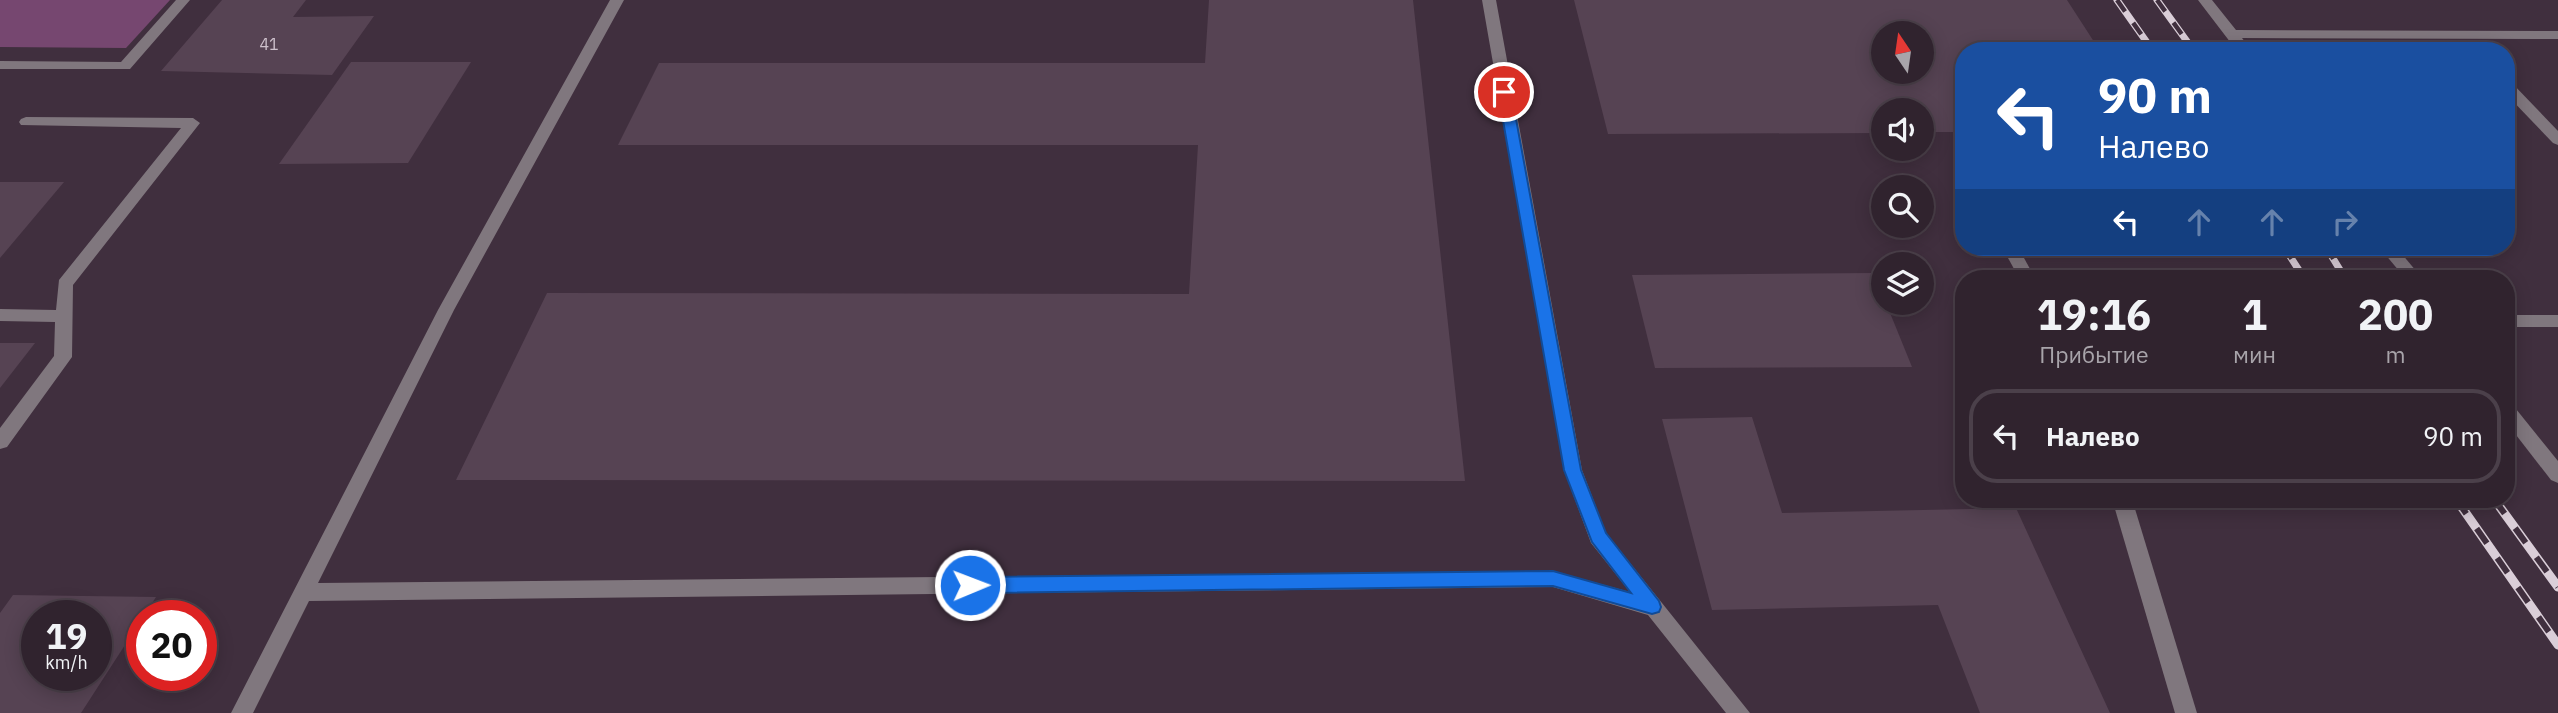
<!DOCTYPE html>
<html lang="ru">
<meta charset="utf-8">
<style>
:root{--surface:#30232e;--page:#382b36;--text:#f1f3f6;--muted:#a8a4aa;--line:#4b404a}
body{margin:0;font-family:"IBM Plex Sans",sans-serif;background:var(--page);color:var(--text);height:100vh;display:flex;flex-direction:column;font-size:26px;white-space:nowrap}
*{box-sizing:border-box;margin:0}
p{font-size:23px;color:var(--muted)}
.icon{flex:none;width:38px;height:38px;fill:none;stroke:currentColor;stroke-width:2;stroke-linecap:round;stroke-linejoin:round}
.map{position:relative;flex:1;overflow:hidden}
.panel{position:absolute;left:1955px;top:270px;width:560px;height:238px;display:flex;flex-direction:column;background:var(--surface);border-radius:28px;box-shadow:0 4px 18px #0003,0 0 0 2px var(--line)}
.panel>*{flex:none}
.banner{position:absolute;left:1955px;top:42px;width:560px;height:214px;border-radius:28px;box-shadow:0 4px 18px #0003,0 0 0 2px var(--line);background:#1a4fa0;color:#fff;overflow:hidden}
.needle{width:46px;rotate:347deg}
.fabs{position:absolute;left:1871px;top:21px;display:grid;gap:14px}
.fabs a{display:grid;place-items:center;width:63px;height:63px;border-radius:50%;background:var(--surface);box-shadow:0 4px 18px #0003,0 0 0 2px var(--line);font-size:35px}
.speed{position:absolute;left:21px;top:600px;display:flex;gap:14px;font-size:35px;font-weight:700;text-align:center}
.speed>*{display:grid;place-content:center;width:91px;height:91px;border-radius:50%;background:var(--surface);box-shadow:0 4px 18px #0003,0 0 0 2px var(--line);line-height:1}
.speed small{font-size:18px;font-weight:400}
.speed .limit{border:10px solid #d22;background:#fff;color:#111}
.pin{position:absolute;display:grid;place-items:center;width:60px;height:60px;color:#fff;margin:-30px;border:4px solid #fff;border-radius:50%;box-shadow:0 2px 7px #0007}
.me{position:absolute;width:77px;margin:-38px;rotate:89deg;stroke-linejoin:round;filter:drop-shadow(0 0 5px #0008)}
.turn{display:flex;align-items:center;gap:24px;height:147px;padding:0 28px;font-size:32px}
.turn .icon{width:91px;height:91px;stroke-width:2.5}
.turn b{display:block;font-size:49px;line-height:60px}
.lanes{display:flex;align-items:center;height:66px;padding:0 28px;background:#0003;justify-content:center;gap:35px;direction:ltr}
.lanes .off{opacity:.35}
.eta{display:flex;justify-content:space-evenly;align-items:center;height:119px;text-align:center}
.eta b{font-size:42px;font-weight:700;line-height:49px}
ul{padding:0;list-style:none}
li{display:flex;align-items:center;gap:21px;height:94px;margin:0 14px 10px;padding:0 14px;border:4px solid var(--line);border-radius:28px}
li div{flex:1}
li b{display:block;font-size:26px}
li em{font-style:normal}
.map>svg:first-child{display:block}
.green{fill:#764770}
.building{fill:#564353;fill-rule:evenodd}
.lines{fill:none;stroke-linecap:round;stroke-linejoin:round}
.minor{fill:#80777e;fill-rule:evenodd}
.rail-far1-casing{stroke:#daced8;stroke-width:7}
.rail-casing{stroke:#daced8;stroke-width:9}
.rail-far1{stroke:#402f3e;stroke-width:4.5;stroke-dasharray:14;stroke-linecap:butt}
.rail{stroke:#402f3e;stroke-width:6;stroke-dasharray:18;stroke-linecap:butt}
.route{fill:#1a73e8;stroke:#114b97;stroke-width:2}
.labels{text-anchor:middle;stroke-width:6;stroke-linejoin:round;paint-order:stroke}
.number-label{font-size:16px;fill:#cec1cc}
</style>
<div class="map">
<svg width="2558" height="713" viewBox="0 0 2558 713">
<rect width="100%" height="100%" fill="#402f3e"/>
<polygon class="green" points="0,0 170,0 126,48 0,47"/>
<g class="building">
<polygon points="222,0 306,0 293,17 374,16 332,75 161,71"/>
<polygon points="1209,0 1413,0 1465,481 456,480 547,293 1189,294 1198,145 618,145 659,63 1205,63"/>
<path d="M1574,0H2067L2100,51H1964V132H1922V110H1883V133L1608,134ZM1883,33H1922V72H1883Z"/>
<polygon points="351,62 471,62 408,163 279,164"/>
<polygon points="0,182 64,182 0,258"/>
<polygon points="1874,273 1883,296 1883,303 1886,303 1912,367 1655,368 1632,275"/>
<polygon points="0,343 35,343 0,388"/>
<polygon points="1752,417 1782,513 2016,508 2110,713 1980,713 1938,605 1712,610 1662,419"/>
<path d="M13,595L156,597L81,713H0V613ZM37,616H96V676H37Z"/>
</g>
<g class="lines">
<g class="minor">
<polygon points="176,0 190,0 130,69 0,69 0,61 121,62"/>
<polygon points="610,0 624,0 454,310 318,583 1553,571 1630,592 1591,543 1564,470 1482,0 1496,0 1582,470 1606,533 1750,713 1726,713 1648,615 1553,587 309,601 253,713 231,713 438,310"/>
<polygon points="2198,0 2212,0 2236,30 2558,31 2558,39 2242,38 2252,51 2237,51"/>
<polygon points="2506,81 2511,82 2558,131 2558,145 2553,143 2506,94"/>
<polygon points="26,117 193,118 200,123 73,285 72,357 7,447 0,449 0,428 54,356 55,322 0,321 0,309 56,310 59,280 181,128 21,125 19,122 21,119"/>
<polygon points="2002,247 2018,247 2035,278 2019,278"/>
<polygon points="2379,247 2396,247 2422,278 2405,278"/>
<rect x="2506" y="315" width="52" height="12"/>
<polygon points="2506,402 2512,404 2558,461 2558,483 2551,480 2506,422"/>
<polygon points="2112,499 2132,499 2197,713 2175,713"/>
</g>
<g class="rail-far1-casing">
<g id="rail-far1">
<polyline points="2117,0 2153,51"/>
<polyline points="2157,0 2194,51"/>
<polyline points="2284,247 2304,278"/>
<polyline points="2326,247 2345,278"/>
</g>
</g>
<g class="rail-casing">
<g id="rail">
<polyline points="2456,499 2558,645"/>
<polyline points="2494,499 2558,587"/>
</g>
</g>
<use href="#rail-far1" class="rail-far1"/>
<use href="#rail" class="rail"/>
</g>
<polygon class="route" points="1504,88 1511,92 1581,470 1606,533 1659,601 1661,607 1659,612 1652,614 1553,586 970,593 964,590 961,585 964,579 970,577 1553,571 1631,593 1592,542 1564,470 1498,92"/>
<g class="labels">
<g class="number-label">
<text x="269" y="50">41</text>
</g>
</g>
</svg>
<div class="fabs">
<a><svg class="needle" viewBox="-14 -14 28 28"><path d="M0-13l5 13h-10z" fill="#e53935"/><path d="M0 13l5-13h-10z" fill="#a8a4aa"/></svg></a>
<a><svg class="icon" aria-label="sound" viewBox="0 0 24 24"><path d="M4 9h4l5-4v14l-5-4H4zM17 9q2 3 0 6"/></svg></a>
<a><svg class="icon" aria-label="search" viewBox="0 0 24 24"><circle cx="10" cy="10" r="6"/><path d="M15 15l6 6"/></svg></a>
<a><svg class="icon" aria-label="layers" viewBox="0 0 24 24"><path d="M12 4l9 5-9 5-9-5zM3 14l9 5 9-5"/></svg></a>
</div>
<div class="speed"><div>19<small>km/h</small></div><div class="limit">20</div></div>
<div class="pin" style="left:1504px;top:92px;background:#d93025"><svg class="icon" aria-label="arrive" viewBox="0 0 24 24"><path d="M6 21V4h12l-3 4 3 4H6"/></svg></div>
<svg class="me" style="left:970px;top:585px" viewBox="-20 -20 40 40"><circle r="17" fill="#1a73e8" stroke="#fff" stroke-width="3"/><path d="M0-11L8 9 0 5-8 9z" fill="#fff"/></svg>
<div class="banner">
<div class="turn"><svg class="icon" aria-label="left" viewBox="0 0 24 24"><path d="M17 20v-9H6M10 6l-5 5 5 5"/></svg><div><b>90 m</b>Налево</div></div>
<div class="lanes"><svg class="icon" aria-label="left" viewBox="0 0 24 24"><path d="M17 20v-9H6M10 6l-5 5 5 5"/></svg><svg class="icon off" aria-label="ahead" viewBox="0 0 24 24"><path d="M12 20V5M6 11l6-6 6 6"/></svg><svg class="icon off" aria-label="ahead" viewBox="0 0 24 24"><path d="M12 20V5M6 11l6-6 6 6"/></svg><svg class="icon off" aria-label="right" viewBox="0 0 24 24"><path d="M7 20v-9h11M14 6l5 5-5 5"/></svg></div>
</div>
<section class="panel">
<div class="eta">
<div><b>19:16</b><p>Прибытие</p></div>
<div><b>1</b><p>мин</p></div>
<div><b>200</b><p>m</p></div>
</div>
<ul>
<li><svg class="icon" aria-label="left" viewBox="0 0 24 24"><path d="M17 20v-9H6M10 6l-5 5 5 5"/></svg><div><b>Налево</b></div><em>90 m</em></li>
</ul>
</section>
</div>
